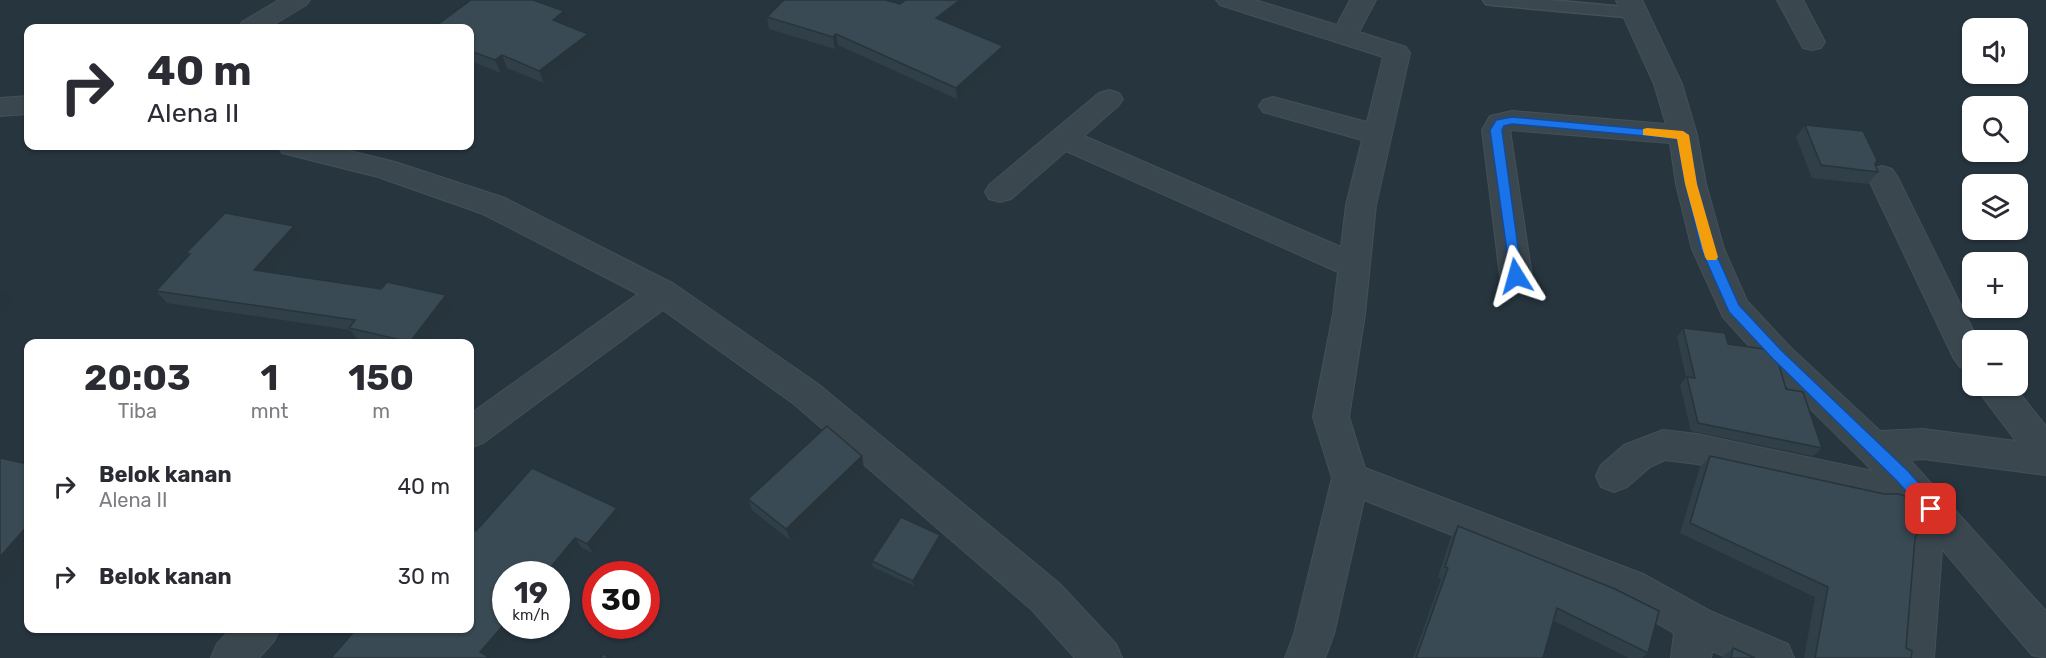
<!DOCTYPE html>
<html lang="id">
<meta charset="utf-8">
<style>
:root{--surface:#fff;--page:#f2f2f3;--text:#2b2b33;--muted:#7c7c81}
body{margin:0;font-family:Rubik,sans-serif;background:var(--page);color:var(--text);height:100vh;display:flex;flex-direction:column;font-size:22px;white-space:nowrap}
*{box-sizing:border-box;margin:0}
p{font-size:20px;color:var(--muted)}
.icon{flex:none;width:33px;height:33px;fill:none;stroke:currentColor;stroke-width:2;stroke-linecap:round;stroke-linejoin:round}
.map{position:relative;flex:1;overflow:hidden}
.details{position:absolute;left:24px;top:339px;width:450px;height:294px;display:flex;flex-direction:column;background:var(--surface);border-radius:12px;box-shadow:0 2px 4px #0004}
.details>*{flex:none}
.banner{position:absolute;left:24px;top:24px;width:450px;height:126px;border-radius:12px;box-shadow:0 2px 4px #0004;background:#fff;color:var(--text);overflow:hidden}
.buttons{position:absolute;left:1962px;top:18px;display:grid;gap:12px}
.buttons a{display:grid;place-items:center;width:66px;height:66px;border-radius:12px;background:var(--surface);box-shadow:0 2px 4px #0004;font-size:30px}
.speed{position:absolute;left:492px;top:561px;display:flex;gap:12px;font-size:30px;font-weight:700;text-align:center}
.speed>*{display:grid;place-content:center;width:78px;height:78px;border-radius:50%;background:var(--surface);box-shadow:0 2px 4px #0004;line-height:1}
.speed small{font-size:15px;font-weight:400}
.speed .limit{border:9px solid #d22;background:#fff;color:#111}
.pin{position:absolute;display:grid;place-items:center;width:51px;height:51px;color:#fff;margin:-26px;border-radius:12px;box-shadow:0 3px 9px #0006}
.me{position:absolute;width:66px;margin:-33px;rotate:352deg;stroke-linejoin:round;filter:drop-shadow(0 0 4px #0008)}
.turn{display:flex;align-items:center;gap:21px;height:126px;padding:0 24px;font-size:27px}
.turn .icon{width:78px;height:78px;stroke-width:2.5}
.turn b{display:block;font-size:42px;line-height:51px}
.eta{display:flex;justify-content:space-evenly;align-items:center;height:102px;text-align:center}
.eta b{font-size:36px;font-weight:700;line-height:42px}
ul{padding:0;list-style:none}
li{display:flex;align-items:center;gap:18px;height:90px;padding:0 24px}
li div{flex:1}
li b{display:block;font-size:22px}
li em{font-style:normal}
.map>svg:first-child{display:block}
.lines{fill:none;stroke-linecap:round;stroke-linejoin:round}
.lane-casing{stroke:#445058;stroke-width:3}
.street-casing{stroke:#445058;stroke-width:2}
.lane{fill:#3b474f;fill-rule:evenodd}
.street{fill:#3b474f;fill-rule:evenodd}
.wall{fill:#314048}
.shaded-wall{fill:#28343b}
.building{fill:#394a54;stroke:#28343b;stroke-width:1.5}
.route{fill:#1a73e8;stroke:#114b97;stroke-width:1.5}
.slow{fill:#f59e0b}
</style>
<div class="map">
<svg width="2046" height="658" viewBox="0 0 2046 658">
<rect width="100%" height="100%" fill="#27353f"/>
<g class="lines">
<g class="lane-casing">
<polygon id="lane" points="1483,0 1549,0 1636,8 1642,9 1645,13 1642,17 1636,18 1492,5 1486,4"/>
</g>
<g class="street-casing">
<g id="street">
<polygon points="279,0 310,0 306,5 268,28 238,28 242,22"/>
<polygon points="1216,0 1255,0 1337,25 1350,0 1376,0 1359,32 1406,47 1410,53 1376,205 1365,314 1349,417 1365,468 1643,574 1710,611 1788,644 1794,658 1728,658 1712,651 1711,658 1671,658 1674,633 1615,600 1364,500 1334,634 1325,658 1285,658 1294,634 1332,478 1313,417 1333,314 1338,272 1066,151 1011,199 1000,202 989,199 985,192 989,185 1099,93 1109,90 1119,93 1123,99 1119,105 1084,136 1341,247 1346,205 1362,140 1263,112 1259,106 1263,100 1273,97 1367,122 1383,57 1220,5"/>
<polygon points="1616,0 1642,0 1682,84 1697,135 1706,184 1724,249 1747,301 1790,347 1880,431 1923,429 2016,441 1982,396 1977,386 2014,386 2046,426 2046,475 1923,459 1910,460 2046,611 2046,658 2032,655 1942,549 1934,658 1894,658 1904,549 1909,537 1923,532 1929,534 1899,498 1889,502 1872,503 1697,464 1665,460 1650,467 1627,487 1614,492 1601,487 1596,476 1601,465 1624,445 1663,430 1697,434 1873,471 1766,365 1723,317 1692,249 1676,184 1670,143 1510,130 1532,276 1527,284 1516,288 1505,284 1500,276 1482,130 1490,116 1512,111 1666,124 1654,84"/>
<polygon points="1777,0 1803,0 1825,42 1821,48 1812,50 1803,48"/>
<polygon points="28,96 28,114 0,116 0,98"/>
<polygon points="278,146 330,146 395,162 505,198 674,284 818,384 1060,584 1116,644 1122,658 1075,658 1032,610 794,404 663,310 483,443 470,448 470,414 638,294 483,214 378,177 282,153"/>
<polygon points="1882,166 1892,169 1897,176 1978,340 1972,340 1972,371 1960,367 1954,359 1867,176 1872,169"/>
<polygon points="232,628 280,628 274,641 259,658 211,658 217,644"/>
</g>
</g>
<use href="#lane" class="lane"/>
<use href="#street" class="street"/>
</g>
<g class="wall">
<polygon points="906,0 976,0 946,22 1003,46 1003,57 957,99 838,45 835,49 769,29 767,17 900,4"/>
<polygon points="569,24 567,25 588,34 593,46 544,83 507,68 501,73 470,61 470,28"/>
<polygon points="1805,125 1875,164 1878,172 1868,184 1812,178 1796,137"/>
<polygon points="303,238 272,273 381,289 446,295 453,307 425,344 372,344 358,340 350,330 167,303 156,291 188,256 186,253"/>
<polygon points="1683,328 1728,344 1786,389 1822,448 1813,456 1691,431 1680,385 1686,377 1677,337"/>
<polygon points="1710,456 1919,528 1915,538 1906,648 1911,658 1804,658 1815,597 1680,533 1700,467"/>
<polygon points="864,468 790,540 752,510 748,499"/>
<polygon points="622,517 593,553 581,547 491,658 476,531"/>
<polygon points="1458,526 1648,653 1642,658 1629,658 1554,621 1543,658 1413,658 1441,579 1438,577 1451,537"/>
<polygon points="941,541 914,586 873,567 872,561"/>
<polygon points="1733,648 1755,658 1721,658"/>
</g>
<g class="shaded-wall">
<polygon points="960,0 976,0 937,29 936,18"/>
<polygon points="564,11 569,24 558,32 553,20"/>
<polygon points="588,34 593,46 544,83 539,71"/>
<polygon points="836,34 838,45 835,49 833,37"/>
<polygon points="1003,46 1003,57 957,99 956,88"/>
<polygon points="502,55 507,68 501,73 495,60"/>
<polygon points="294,226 303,238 263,283 254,270"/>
<polygon points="0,290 13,302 0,313"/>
<polygon points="446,295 453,307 425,344 411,344 410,342"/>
<polygon points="862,456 864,468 790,540 786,529"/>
<polygon points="617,508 622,517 593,553 587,544"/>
<polygon points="28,525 28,551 0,583 0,557"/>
<polygon points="940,535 941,541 914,586 913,581"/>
<polygon points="575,538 581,547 556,578 556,574 545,574"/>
<polygon points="506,622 506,626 517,626 491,658 480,652"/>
</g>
<g class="building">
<polygon points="471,0 533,0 564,11 553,20 588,34 539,71 502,55 495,60 470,51 470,28 433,28"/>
<polygon points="784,0 885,0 900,4 906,0 960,0 936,18 1003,46 956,88 836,34 833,37 767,17"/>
<polygon points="1805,125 1863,131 1877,160 1875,164 1878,172 1821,165"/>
<polygon points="225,213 294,226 254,270 381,289 387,282 446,295 410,342 349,328 355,320 156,291 190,254 186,253"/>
<polygon points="1683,328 1725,333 1728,344 1764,349 1779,365 1786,389 1803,392 1822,448 1698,423 1687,377 1695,378"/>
<polygon points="827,426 862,456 786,529 748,499"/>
<polygon points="1710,456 1884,494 1899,494 1923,503 1929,510 1927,522 1921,525 1915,538 1906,648 1912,651 1911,658 1815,658 1828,587 1690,523"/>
<polygon points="0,458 28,464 28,525 0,557"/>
<polygon points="532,468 617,508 587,544 575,538 545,574 506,574 506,622 480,652 490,658 331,658 357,628 470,628 470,527 476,531"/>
<polygon points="901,517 940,535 913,581 872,561"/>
<polygon points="1458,526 1615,589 1659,611 1648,653 1557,608 1543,658 1416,658 1448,568 1445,567"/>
<polygon points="1733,648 1755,658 1731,658"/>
<polygon points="604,654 609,658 600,658"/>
</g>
<polygon class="route" points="1512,117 1687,133 1697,184 1714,249 1739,305 1783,352 1908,471 1937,504 1939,509 1937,514 1931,516 1926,514 1897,481 1773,359 1729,312 1701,249 1685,184 1677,139 1512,124 1504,126 1502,130 1522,276 1521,280 1511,280 1490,130 1496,120"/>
<polygon class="slow" points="1647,128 1683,131 1689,135 1697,184 1718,257 1716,260 1707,260 1705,257 1685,184 1677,139 1643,135 1643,129"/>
</svg>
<div class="buttons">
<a><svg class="icon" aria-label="sound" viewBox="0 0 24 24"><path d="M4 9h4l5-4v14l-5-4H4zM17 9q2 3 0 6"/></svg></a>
<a><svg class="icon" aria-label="search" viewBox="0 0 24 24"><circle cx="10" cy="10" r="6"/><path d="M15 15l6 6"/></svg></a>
<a><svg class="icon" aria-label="layers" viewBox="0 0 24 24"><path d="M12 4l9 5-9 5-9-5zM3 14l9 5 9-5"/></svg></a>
<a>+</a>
<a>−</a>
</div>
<div class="speed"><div>19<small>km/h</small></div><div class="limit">30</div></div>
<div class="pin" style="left:1931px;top:509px;background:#d93025"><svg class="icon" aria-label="arrive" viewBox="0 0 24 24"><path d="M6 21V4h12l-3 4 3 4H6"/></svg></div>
<svg class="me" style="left:1516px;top:276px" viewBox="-20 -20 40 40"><path d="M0-17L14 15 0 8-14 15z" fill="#1a73e8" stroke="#fff" stroke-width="4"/></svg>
<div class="banner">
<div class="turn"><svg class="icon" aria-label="right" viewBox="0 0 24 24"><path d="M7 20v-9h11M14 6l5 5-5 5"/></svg><div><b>40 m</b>Alena II</div></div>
</div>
<section class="details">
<div class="eta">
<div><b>20:03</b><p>Tiba</p></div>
<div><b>1</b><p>mnt</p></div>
<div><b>150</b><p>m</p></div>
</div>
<ul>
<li><svg class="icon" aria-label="right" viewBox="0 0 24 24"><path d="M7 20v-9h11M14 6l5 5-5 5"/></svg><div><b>Belok kanan</b><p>Alena II</p></div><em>40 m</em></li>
<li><svg class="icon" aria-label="right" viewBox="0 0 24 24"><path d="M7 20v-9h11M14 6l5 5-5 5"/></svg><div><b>Belok kanan</b></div><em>30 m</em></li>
</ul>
</section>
</div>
